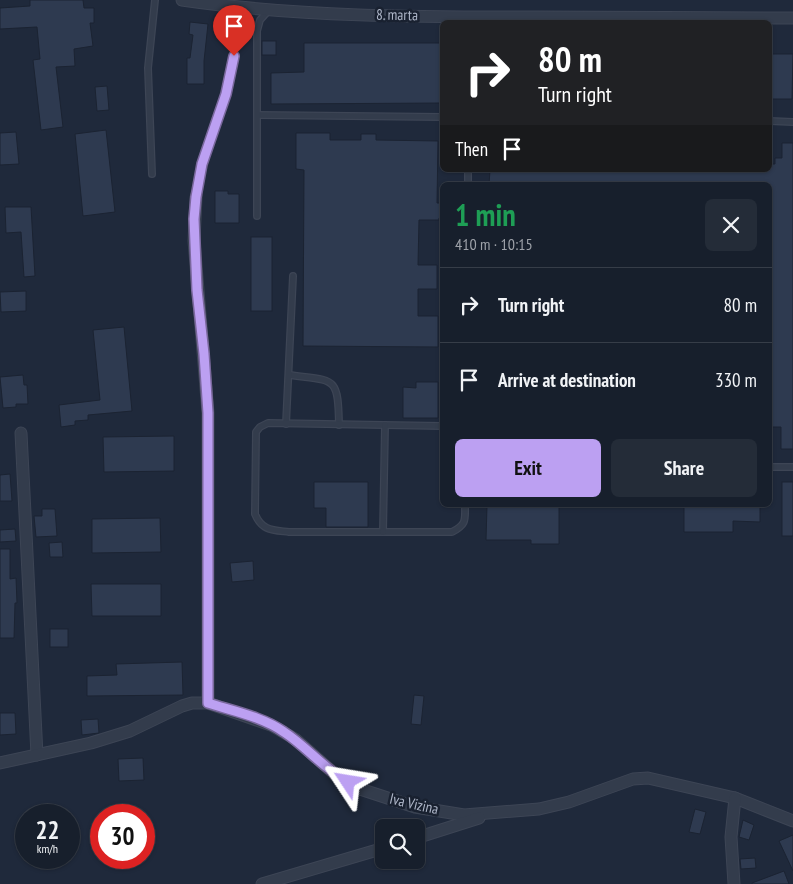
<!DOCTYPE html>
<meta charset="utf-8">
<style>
:root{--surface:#171f2c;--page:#242c38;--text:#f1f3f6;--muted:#9ea2a9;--line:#363d48;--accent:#bca0f2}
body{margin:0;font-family:"PT Sans Narrow",sans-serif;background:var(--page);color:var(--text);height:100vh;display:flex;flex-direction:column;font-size:19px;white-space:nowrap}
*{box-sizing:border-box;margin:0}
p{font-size:16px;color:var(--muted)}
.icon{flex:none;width:28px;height:28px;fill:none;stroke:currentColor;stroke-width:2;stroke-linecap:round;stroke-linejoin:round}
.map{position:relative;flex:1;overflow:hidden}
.drawer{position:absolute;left:440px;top:182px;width:332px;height:325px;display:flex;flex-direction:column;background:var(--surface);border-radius:8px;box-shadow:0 1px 4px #0004,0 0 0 1px var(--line)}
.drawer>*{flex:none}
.hud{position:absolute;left:440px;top:20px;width:332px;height:152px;border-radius:8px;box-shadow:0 1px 4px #0004,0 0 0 1px var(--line);background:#202124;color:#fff;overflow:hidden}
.tools{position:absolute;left:375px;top:819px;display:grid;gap:10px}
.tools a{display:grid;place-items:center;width:50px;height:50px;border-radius:8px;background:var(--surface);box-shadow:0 1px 4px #0004,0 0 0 1px var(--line);font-size:25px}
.speed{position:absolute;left:15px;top:804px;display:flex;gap:10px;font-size:25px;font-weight:700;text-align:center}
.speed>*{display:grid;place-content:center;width:65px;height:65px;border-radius:50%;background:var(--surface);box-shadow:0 1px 4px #0004,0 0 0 1px var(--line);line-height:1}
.speed small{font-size:12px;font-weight:400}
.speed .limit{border:8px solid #d22;background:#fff;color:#111}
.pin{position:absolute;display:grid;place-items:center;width:42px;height:42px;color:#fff;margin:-51px -21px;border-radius:50% 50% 50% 0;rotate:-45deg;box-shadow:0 0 5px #0007}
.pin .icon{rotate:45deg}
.me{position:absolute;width:55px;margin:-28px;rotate:303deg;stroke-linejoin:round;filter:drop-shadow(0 0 4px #0008)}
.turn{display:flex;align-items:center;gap:18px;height:105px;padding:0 15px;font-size:22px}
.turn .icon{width:65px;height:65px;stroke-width:2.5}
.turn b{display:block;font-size:35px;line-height:42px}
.then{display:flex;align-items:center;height:48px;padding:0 15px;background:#0003;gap:10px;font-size:19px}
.round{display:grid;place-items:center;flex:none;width:52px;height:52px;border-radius:8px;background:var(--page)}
.summary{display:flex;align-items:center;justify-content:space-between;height:85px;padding:0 15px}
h1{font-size:30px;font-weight:700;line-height:38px;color:#1e9e55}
.primary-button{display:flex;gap:10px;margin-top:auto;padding:10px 15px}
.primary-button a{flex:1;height:58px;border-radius:8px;background:var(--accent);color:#111;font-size:20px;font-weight:700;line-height:58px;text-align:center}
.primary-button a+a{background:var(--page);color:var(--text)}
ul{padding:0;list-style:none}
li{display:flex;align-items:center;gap:15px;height:75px;padding:0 15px;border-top:1px solid var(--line)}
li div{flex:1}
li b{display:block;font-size:19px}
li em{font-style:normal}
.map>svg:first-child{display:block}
.building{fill:#2e3a50;stroke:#1b2332}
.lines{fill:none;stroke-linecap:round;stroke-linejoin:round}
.lane-casing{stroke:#3d4555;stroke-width:8}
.street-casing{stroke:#3d4555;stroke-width:13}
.lane{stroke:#333c4c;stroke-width:5.5}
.street{stroke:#333c4c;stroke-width:11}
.route-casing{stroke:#7a689d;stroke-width:12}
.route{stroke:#bca0f2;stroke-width:9}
.labels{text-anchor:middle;stroke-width:5;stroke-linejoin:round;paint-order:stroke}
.street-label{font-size:15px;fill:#aeb6c8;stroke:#192130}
</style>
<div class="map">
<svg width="793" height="884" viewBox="0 0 793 884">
<rect width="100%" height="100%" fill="#1f293b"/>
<g class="building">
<polygon points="30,0 83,0 84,8 94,8 94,23 90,23 93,46 74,49 75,66 56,67 63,127 41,130 33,60 40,59 37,27 0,29 0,8 30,6"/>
<polygon points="190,22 208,24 204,61 204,84 187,84 187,58 190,58 193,35 189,34"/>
<rect x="262" y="41" width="14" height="14"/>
<polygon points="304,43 440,43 440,103 271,104 271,73 304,72"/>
<polygon points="770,54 793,54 792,99 770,99"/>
<polygon points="107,86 109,110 97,111 95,87"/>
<polygon points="106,130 115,212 83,216 75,134"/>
<polygon points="16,132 19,164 0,165 0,133"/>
<polygon points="296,133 330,133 330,140 361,140 361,134 376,134 376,140 438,141 437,203 442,203 442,218 439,218 439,220 419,220 418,265 437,265 437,289 418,289 418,316 438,316 438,347 303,346 304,170 296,169"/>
<polygon points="782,143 793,143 793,449 781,449 781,427 772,427 772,420 770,420 770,185 763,185 763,182 685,182 685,185 489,185 490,170 770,170 770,164 775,164 775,158 782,158"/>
<polygon points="215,191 228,191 228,194 239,194 239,223 215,223"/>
<polygon points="5,207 31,207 35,276 24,277 21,232 6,233"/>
<rect x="251" y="237" width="21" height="74"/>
<polygon points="26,291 26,311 1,312 0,292"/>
<polygon points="124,327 132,411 88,415 88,420 75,421 75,425 61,427 59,405 100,400 93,330"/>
<polygon points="23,375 24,385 27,385 28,404 16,404 16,407 3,408 0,377"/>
<polygon points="416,382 438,382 438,418 403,418 403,387 416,388"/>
<polygon points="174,436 174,471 104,472 103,437"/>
<polygon points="10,474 12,501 0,501 0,475"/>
<polygon points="314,482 368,482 368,527 326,527 326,508 314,508"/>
<rect x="782" y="482" width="11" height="54"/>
<polygon points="487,505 559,505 559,544 531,544 531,540 486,540"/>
<polygon points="684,505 760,505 760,522 733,521 733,532 684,532"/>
<polygon points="42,509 55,509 57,536 36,537 34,516 42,516"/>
<polygon points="160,518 161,552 92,553 92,519"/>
<polygon points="15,529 16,541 0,542 0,530"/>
<polygon points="62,542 63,557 50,557 49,543"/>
<polygon points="0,549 10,549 10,579 16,578 17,603 15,603 14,638 0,638"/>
<polygon points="253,561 254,580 232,582 230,563"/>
<polygon points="91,584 161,584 161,616 92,616"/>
<rect x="50" y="629" width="18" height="18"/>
<polygon points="182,662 183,695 87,696 87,676 117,675 116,664"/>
<polygon points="414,695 424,696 421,725 411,724"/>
<polygon points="0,713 15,713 16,734 0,735"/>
<polygon points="98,719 99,733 82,735 81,720"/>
<polygon points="143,758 144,780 119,781 118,759"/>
<polygon points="695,809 706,812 700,834 689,832"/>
<polygon points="743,820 754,825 749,840 739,837"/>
<polygon points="793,835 793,871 779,841"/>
<polygon points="755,858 756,868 741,869 740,859"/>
<polygon points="784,871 789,884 752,884 752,883"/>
</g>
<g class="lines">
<g class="lane-casing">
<g id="lane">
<polyline points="258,115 442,117"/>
<polyline points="770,121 793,122"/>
<polyline points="152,174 148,68 155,0"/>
<polyline points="468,185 468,170"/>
<polyline points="196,197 202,164 225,94 234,56 236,7"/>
<polyline points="257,216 257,31 260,20 269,10"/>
<path d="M289,375C335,381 338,375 339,425"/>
<polyline points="286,424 293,276"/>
<path d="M442,426L268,423L260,427L256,432L255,514C262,531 273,530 289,532H452C467,524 465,520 465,505"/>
<polyline points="770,467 793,467"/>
<polyline points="383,532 385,425"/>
</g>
</g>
<g class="street-casing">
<g id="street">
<path d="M182,0C299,17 418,17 536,17C622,17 707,18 793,18"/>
<polyline points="196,197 194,241 208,413 208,703"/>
<polyline points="21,433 37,755"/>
<polyline points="0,763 91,743 130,731 182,706 192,703 208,703 271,725 295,739 337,776 360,789 415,807 464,815 539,809 569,802 633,779 648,778 735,798 793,821"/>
<polyline points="416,838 479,818"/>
<polyline points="262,884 384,848"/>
<polyline points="734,884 731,837 735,798"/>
</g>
</g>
<use href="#lane" class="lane"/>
<use href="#street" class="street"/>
</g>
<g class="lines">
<g class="route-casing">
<path id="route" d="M234,56L226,94L202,164L196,197L194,219L197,290L204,354L208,413V703C233,711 263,717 284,732C307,747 324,769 348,782"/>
</g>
<use href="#route" class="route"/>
</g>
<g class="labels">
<g class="street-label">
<text transform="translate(397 15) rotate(1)" y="5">8. marta</text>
<text transform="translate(414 804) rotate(13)" y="5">Iva Vizina</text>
</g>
</g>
</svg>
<div class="tools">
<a><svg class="icon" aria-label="search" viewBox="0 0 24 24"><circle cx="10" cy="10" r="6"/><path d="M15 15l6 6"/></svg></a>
</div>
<div class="speed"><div>22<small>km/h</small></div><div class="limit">30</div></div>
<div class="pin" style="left:234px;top:56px;background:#d93025"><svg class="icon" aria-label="arrive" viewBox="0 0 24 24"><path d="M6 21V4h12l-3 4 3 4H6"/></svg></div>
<svg class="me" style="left:348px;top:782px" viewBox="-20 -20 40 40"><path d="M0-17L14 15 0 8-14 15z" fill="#bca0f2" stroke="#fff" stroke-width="4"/></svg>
<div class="hud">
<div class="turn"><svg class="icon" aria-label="right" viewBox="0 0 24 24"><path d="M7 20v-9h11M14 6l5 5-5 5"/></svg><div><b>80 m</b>Turn right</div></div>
<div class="then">Then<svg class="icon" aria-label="arrive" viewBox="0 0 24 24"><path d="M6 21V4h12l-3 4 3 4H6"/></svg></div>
</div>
<section class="drawer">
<div class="summary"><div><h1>1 min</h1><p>410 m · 10:15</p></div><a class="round"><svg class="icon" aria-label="close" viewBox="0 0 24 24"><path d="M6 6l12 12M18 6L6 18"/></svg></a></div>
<ul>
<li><svg class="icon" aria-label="right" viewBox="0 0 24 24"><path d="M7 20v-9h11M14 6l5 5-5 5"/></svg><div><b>Turn right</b></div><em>80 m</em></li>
<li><svg class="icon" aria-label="arrive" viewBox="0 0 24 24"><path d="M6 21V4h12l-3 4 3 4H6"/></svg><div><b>Arrive at destination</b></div><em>330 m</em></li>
</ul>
<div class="primary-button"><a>Exit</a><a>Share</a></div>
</section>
</div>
